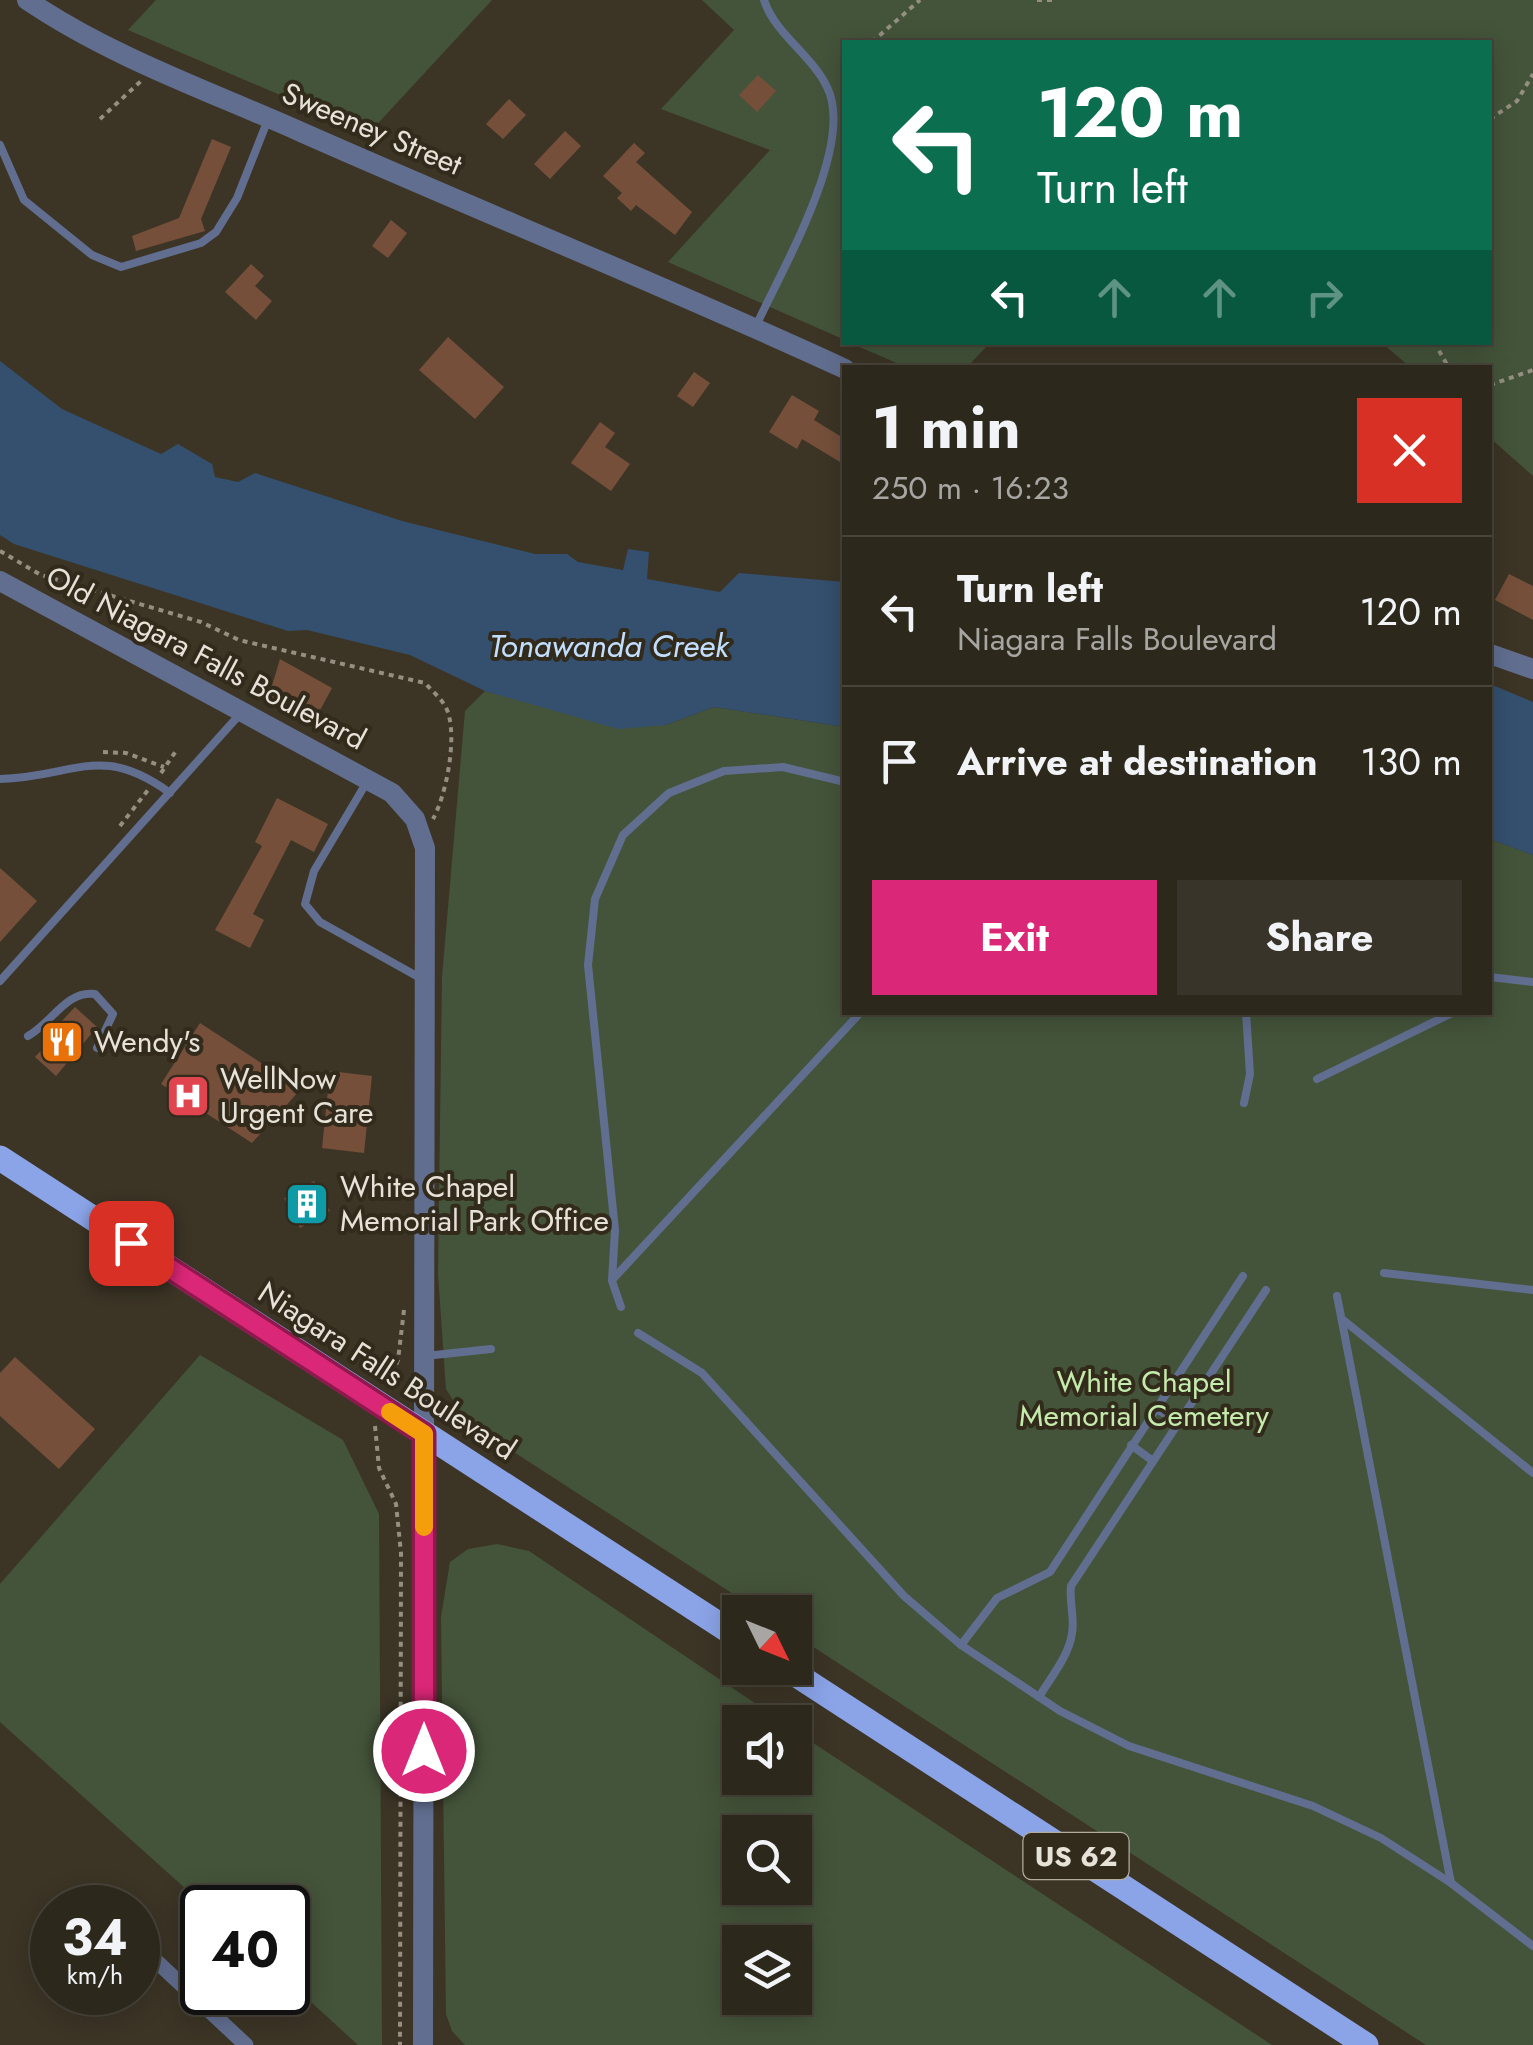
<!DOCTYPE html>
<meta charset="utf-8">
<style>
:root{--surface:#2d281c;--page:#393429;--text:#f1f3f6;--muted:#a7a6a3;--line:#48443b;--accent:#db2777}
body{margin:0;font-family:Jost,sans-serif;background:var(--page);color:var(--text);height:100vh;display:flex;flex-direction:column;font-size:38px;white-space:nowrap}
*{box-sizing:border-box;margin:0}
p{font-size:32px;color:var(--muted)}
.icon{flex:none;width:55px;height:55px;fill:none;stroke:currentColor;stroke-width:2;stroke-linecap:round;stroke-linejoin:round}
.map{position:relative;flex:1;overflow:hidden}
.sheet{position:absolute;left:842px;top:365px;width:650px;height:650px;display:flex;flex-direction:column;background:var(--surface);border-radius:0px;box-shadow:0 5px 25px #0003,0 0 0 2px var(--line)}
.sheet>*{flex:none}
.hud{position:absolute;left:842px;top:40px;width:650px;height:305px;border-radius:0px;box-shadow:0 5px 25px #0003,0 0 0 2px var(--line);background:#0b6e4f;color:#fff;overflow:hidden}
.needle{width:65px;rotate:133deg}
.controls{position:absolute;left:722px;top:1595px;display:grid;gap:20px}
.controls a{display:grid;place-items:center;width:90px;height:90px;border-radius:0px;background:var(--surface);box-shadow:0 5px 25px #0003,0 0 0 2px var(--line);font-size:50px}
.speed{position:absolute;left:30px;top:1885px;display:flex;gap:20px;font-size:50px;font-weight:700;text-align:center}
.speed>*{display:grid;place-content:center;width:130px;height:130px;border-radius:50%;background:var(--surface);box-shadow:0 5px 25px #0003,0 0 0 2px var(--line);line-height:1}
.speed small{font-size:25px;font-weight:400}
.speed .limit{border:5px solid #111;border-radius:15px;background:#fff;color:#111}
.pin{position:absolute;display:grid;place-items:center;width:85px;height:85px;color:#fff;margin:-42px;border-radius:20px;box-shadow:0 5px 15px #0006}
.me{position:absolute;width:110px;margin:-55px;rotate:0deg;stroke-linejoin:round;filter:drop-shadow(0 0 8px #0008)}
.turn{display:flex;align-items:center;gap:35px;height:210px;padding:0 30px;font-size:45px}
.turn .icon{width:130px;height:130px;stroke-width:2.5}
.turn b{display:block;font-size:70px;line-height:85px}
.lanes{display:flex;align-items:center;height:95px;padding:0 30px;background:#0003;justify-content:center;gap:50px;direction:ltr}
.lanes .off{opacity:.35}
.round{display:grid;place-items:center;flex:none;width:105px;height:105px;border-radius:0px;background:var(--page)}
.overview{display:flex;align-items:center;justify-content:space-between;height:170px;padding:0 30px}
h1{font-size:60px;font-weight:700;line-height:75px}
.action{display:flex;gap:20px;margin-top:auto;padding:20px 30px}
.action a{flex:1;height:115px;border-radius:0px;background:var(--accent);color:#fff;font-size:40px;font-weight:700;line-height:115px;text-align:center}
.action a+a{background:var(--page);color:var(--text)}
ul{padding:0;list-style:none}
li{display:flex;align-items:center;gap:30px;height:150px;padding:0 30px;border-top:2px solid var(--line)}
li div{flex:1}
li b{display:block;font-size:38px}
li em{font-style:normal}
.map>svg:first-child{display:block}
.green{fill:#44543a;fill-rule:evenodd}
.water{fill:#34506e}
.building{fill:#754f39}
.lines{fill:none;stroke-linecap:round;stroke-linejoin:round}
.path{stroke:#958f82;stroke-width:4;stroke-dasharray:5 5;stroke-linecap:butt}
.service{stroke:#616e8f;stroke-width:8}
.minor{stroke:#616e8f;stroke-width:15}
.tertiary{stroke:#616e8f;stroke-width:20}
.primary{stroke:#8ba4e8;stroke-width:25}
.route-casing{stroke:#8e194d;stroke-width:25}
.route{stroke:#db2777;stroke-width:18}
.slow{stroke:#f59e0b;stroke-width:18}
.labels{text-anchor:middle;stroke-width:8;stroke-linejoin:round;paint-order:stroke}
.shield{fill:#322b1c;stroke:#b1aba0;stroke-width:2.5}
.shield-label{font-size:28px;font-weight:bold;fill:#e7e2d8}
.street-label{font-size:30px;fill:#e7e2d8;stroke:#322b1c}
.poi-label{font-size:30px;fill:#e7e2d8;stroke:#322b1c;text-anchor:start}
.park-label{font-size:30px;fill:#c4eaac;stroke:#322b1c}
.water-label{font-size:32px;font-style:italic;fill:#c1deff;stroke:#322b1c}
</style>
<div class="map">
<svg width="1533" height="2045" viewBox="0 0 1533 2045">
<rect width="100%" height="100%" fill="#3c3526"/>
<g class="green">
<polygon points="156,0 492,0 369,133 128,30"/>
<polygon points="702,0 1533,0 1533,476 1490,438 1490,368 1410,367 1382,343 1490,342 1490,42 845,42 845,340 668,262 770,150 661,109 734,30"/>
<polygon points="850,343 990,343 966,368 906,367"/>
<polygon points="485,691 533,704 666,725 714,707 845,727 845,1012 1490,1012 1490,839 1533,855 1533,2045 1426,2045 795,1635 795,1612 761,1612 466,1421 446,1389 438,1274 442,977 465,711"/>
<polygon points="200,1355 343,1440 379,1514 382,2045 358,2045 288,1981 288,1908 206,1907 0,1722 0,1584"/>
<path d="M497,1544L529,1551L783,1722H740V1778H795V1731L1272,2045H465L452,2031L446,2014L441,1617L450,1562L468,1549ZM795,1832V1888H740V1832ZM740,1942H795V1998H740Z"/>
</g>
<g class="water">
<polygon points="0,361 62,409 161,454 178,444 212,464 215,477 238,482 255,473 402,521 535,554 567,554 578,562 623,570 628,549 649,552 647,579 720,592 739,573 845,582 845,727 714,707 666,725 618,729 485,691 410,655 307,630 288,631 14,544 0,535"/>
<polygon points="1490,684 1533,702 1533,855 1490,839"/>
</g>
<g class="building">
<polygon points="758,75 776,91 757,112 739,95"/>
<polygon points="509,99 526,115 503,139 486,124"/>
<polygon points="565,131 581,146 550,179 534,164"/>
<polygon points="212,139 231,147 201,219 205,231 136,251 132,236 179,218"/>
<polygon points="634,143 645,153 636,162 692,212 675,235 636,205 631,211 617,198 622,193 603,176"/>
<polygon points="391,220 407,233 388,258 372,246"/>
<polygon points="251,264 264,276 255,286 272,301 256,320 225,292"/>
<polygon points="448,337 504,387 475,419 419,370"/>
<polygon points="694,372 710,383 693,407 677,396"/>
<polygon points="792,395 819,411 814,420 845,439 845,465 802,439 797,449 769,432"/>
<polygon points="600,422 615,433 605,447 630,464 611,491 571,463"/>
<polygon points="1509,574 1533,586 1533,620 1495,600"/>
<polygon points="280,659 332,688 313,723 268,699"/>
<polygon points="277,798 328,824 314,852 291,840 253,914 264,920 250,948 215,930 262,846 255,842"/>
<polygon points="0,868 37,901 0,942"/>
<polygon points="75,1007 97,1027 56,1076 35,1057 47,1044 44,1040"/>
<polygon points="200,1023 301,1089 252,1143 161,1084"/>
<polygon points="330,1071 372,1076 364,1153 322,1148"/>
<polygon points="314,1181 330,1211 300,1228 284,1198"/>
<polygon points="15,1357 95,1429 59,1469 0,1416 0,1373"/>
</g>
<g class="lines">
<g class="path">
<polyline points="1037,0 1054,0"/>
<polyline points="872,42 920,0"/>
<polyline points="100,119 141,81"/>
<polyline points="1490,119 1517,101 1533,74"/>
<polyline points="1434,342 1449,368"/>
<polyline points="1490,385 1533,370"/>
<path d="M0,551L41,575L201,622L239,640L425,683C434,693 446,702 449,716C456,744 446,795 433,819"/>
<polyline points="103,752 126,753 164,767"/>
<polyline points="161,773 176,751"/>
<polyline points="120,826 148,790"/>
<polyline points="389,1383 398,1360 404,1310"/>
<polyline points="375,1426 379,1468 396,1504 401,1553 400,2045"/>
</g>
<g class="service">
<polyline points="0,145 24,200 92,255 121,267 201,243 216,232 237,198 267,122"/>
<path d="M756,326C781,271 856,144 827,87C811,54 775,34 764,0"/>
<path d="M0,779C75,777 100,742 170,793"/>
<polyline points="368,780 314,871 305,904 320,922 422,979"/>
<polyline points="1490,977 1533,982"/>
<polyline points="0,981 241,713"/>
<path d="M28,1036C52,1023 66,990 95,994L113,1014L97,1048"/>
<polyline points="1317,1079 1454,1012"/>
<polyline points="1244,1103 1250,1074 1246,1012"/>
<polyline points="1384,1273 1533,1290"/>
<polyline points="612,1280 861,1012"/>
<polyline points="1337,1296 1451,1883"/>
<polyline points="621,1307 612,1281 615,1230 588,965 595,899 623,835 669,793 724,771 783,767 845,782"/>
<polyline points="1342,1319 1533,1473"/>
<polyline points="638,1333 702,1373 904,1596 961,1645 1060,1711 1129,1746 1313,1806 1381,1838 1451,1883 1533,1946"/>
<polyline points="425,1356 491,1349"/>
<polyline points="1155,1408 1178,1422"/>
<polyline points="1131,1445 1153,1461"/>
<polyline points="961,1645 997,1598 1050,1572 1243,1276"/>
<path d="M1039,1697C1051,1677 1069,1656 1072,1633C1075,1619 1069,1602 1071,1586L1266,1290"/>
</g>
<polyline class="minor" points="138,1944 246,2045"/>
<g class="tertiary">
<path d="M27,0C111,57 209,91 301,132C482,212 665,286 845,369"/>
<polyline points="0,581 392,793 415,819 425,848 423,2045"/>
<polyline points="1490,654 1533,669"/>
</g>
<g class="primary">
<polyline points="0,1158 740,1638"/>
<polyline points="786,1668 1366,2045"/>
</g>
</g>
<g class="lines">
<g class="route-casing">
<polyline id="route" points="131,1243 424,1434 424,1751"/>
</g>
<use href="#route" class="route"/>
<polyline class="slow" points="390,1412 424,1434 424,1527"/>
</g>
<defs>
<g id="restaurant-square" transform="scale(2.25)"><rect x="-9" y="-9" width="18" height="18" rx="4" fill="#e8710a" stroke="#322b1c"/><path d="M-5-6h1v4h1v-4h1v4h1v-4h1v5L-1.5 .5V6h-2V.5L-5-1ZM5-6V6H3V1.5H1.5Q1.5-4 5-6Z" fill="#fff"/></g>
<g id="hospital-square" transform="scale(2.25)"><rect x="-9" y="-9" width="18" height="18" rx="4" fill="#e0444e" stroke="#322b1c"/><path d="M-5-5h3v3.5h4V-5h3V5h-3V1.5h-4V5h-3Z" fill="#fff"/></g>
<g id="building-square" transform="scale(2.25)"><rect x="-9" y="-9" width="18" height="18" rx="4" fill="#0f9aa8" stroke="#322b1c"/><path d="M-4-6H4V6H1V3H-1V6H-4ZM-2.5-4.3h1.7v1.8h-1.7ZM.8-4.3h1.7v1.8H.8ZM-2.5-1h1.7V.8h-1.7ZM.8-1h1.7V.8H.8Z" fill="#fff"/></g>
</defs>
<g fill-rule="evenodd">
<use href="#restaurant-square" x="62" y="1042"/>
<use href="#hospital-square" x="188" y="1096"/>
<use href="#building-square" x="307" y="1204"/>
</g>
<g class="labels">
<rect class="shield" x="1023.5" y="1833" width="105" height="46" rx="8"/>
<g class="shield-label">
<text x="1076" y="1866">US 62</text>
</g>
<g class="street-label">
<text transform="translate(372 129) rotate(23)" y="10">Sweeney Street</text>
<text transform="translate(206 658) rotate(28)" y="10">Old Niagara Falls Boulevard</text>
<text transform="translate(387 1371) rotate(33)" y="10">Niagara Falls Boulevard</text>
</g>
<g class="poi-label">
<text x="94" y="1052">Wendy's</text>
<text x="220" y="1089">WellNow<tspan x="220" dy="34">Urgent Care</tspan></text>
<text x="340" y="1197">White Chapel<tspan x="340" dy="34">Memorial Park Office</tspan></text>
</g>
<g class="park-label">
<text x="1144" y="1392">White Chapel<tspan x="1144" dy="34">Memorial Cemetery</tspan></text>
</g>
<g class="water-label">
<text x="609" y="657">Tonawanda Creek</text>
</g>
</g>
</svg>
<div class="controls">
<a><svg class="needle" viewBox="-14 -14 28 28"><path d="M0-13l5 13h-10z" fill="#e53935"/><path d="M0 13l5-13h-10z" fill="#a7a6a3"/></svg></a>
<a><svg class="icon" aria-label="sound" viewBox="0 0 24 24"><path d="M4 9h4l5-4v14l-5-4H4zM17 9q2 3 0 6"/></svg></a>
<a><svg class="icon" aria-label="search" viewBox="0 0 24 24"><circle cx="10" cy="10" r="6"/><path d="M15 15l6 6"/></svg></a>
<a><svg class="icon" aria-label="layers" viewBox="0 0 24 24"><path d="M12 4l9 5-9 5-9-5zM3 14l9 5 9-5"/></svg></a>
</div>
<div class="speed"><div>34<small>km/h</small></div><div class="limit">40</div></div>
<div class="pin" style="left:131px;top:1243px;background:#d93025"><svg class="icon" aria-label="arrive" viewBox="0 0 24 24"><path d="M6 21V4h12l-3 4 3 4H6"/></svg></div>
<svg class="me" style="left:424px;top:1751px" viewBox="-20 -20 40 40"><circle r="17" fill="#db2777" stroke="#fff" stroke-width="3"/><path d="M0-11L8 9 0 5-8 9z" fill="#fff"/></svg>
<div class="hud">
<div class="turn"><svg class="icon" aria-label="left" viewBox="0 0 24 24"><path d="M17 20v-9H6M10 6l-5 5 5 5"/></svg><div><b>120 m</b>Turn left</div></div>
<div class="lanes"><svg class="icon" aria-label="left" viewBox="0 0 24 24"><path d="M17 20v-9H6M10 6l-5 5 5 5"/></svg><svg class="icon off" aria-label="ahead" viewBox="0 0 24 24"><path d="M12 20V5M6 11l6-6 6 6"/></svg><svg class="icon off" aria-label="ahead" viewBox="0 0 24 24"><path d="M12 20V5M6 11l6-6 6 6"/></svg><svg class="icon off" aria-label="right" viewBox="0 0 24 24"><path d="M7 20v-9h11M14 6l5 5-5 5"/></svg></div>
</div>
<section class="sheet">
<div class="overview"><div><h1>1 min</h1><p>250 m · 16:23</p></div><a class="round" style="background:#d93025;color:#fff"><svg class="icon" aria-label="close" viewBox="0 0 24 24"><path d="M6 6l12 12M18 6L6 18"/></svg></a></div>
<ul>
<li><svg class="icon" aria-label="left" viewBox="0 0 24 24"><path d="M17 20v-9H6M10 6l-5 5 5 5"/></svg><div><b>Turn left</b><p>Niagara Falls Boulevard</p></div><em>120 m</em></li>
<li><svg class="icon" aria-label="arrive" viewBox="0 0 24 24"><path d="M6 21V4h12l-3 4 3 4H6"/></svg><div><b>Arrive at destination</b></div><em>130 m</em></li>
</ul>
<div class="action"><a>Exit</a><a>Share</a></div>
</section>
</div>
